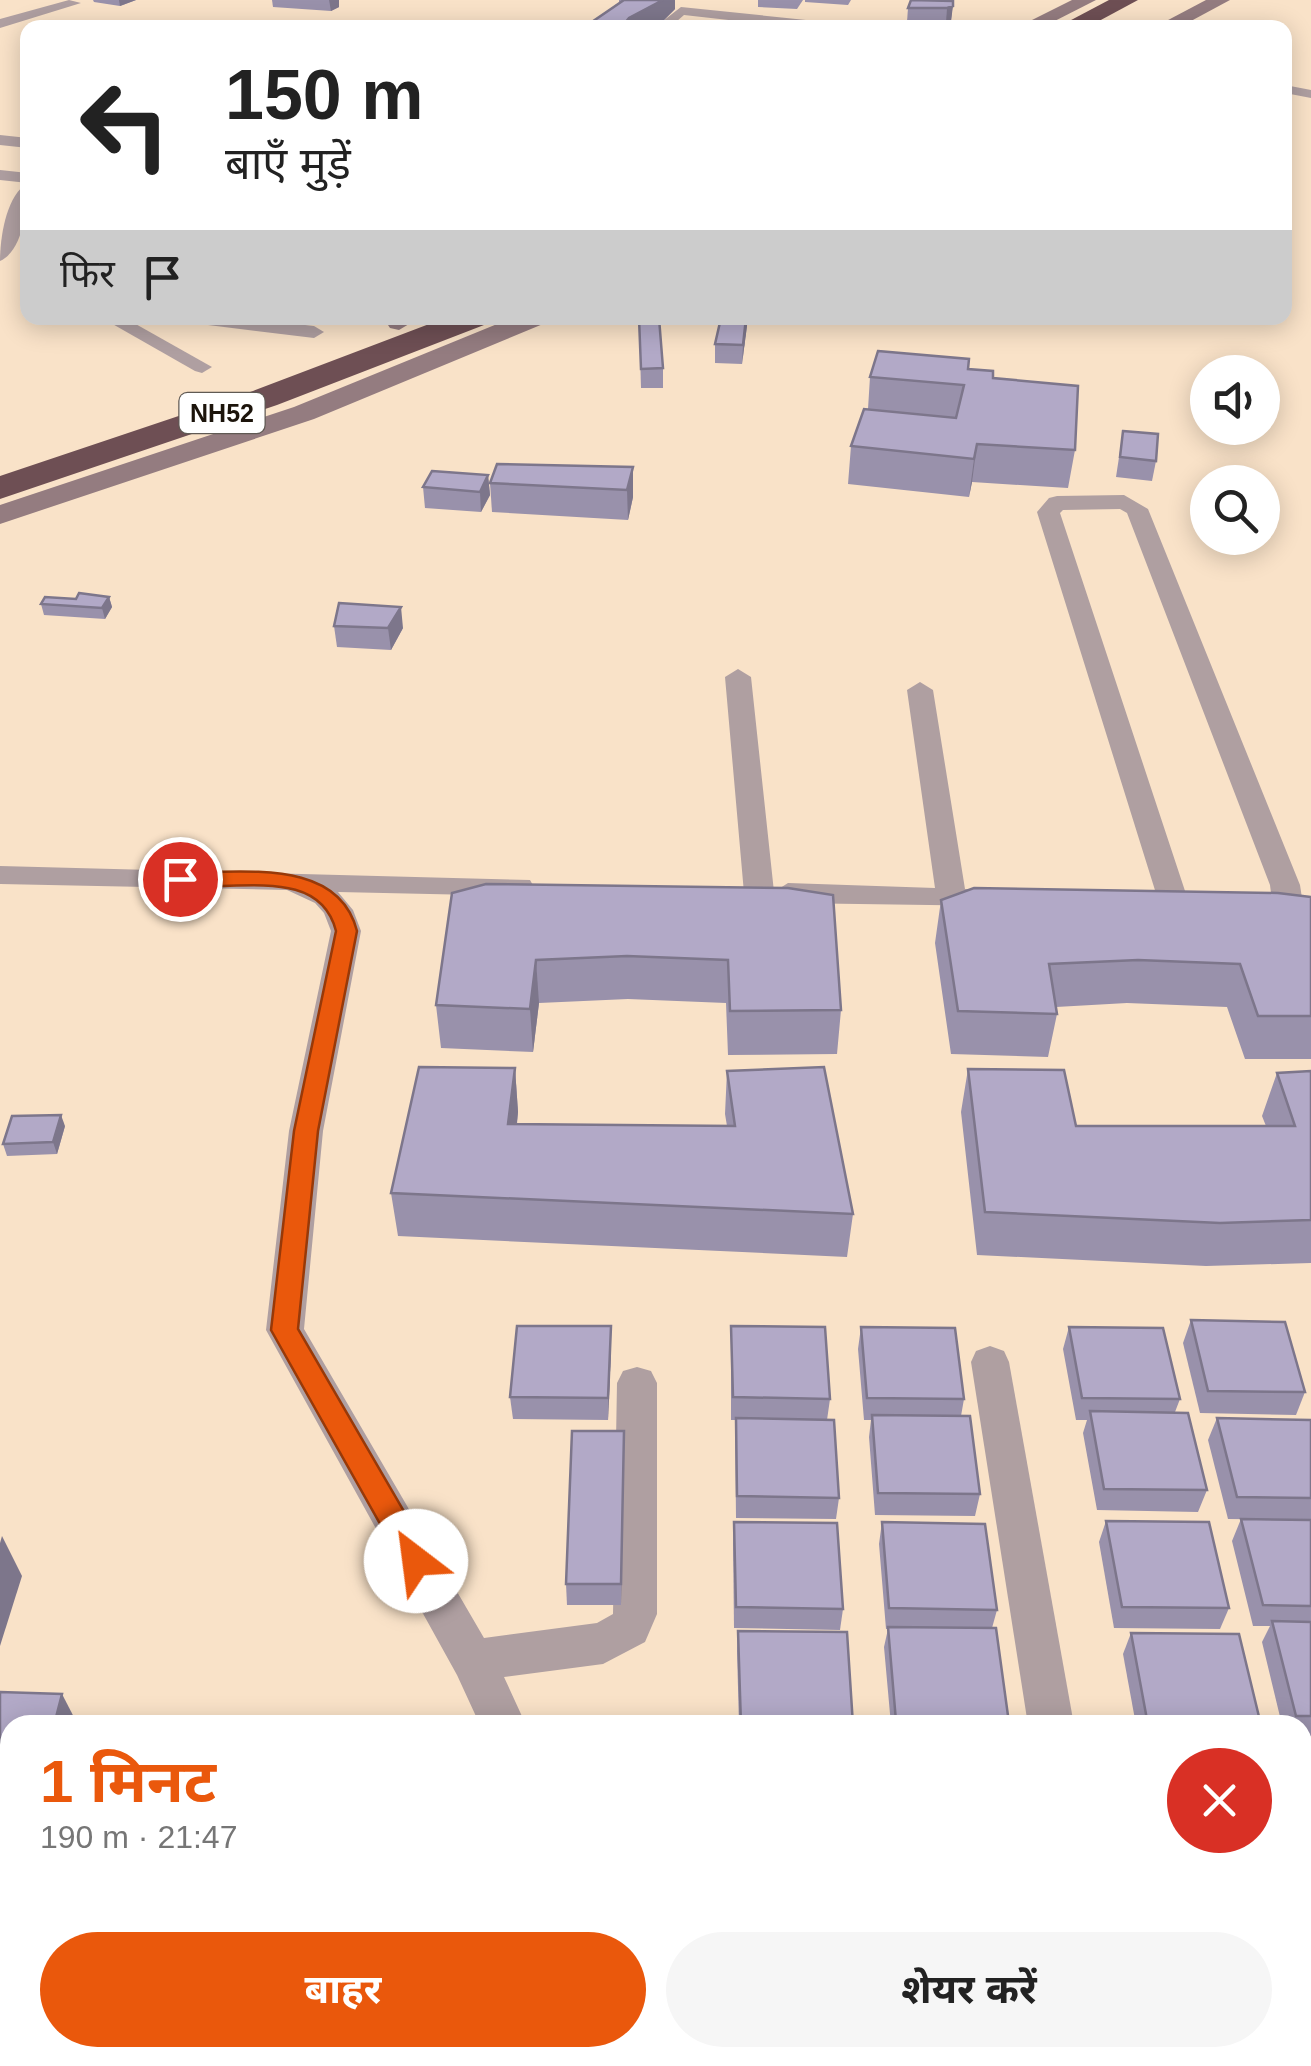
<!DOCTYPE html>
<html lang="hi">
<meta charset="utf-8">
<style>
:root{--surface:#fff;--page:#f6f6f6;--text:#222;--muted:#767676;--accent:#ea580c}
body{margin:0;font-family:Arial,"Noto Sans Devanagari",sans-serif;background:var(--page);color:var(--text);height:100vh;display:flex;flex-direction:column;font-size:38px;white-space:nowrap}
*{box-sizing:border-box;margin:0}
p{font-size:32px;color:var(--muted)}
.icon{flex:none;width:55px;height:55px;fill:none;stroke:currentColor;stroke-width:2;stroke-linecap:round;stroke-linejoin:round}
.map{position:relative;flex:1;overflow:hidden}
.sheet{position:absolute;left:0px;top:1715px;width:1312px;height:352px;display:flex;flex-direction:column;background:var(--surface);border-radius:30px 30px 0 0;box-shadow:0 5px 25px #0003}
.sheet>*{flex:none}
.hud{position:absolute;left:20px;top:20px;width:1272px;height:305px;border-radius:20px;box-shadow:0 5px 25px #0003;background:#fff;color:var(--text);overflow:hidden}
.buttons{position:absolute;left:1190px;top:355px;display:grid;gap:20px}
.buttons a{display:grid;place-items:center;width:90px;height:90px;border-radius:50%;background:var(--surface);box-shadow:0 5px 25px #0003;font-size:50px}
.pin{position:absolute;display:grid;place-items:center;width:85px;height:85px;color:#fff;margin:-42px;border:5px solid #fff;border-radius:50%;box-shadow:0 2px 10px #0007}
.me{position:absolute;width:110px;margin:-55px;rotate:330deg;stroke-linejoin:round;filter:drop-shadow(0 0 8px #0008)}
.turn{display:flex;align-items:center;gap:35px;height:210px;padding:0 40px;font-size:45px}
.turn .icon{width:130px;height:130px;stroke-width:2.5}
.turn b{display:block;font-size:70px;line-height:85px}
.then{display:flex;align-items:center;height:95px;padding:0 40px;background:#0003;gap:20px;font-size:38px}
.round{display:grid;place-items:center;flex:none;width:105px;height:105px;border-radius:52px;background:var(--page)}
.head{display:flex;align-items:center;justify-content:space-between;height:170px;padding:0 40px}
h1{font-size:60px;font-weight:700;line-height:75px;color:var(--accent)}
.cta{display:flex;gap:20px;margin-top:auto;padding:20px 40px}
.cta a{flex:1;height:115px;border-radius:60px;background:var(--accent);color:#fff;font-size:40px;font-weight:700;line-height:115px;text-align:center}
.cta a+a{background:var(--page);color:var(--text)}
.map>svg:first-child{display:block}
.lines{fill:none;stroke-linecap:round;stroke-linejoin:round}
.street{fill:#af9fa1;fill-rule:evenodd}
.secondary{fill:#947c80;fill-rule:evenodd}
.highway{fill:#6e4f54;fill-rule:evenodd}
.wall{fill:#9991ab}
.shaded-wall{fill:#7d768b}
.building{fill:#b2a9c7;stroke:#7d768b;stroke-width:2.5}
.route{fill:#ea580c;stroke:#983908;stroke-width:2.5}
.labels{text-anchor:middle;stroke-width:8;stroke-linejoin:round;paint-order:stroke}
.shield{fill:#fff;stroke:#605a54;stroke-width:2.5}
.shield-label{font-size:25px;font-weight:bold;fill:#1c140b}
</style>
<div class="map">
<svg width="1311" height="2066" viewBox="0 0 1311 2066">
<rect width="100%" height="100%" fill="#f9e2c8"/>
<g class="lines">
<g class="street">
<polygon points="69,0 81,3 0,28 0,19"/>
<polygon points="681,7 845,24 851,28 801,28 684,15 669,28 654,28"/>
<polygon points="1285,85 1311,90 1311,98 1285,93"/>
<polygon points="0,135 28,138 28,148 0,145"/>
<polygon points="0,170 28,173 28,183 0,180"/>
<path d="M28,183C28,206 23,251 0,261C0,238 6,195 28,183Z"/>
<polygon points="102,318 125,318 212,367 202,373 195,371"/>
<polygon points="190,318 243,318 314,326 324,332 314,338 200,324"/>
<path d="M1124,495L1148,509L1300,885L1302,898C1288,916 1263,917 1242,912L1238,905L1242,898L1271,893L1270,885L1127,513L1120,509L1063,510L1060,513L1189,903L1185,910H1163L1159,903L1037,512L1049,498L1057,496Z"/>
<polygon points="738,669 751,677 774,892 788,883 935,888 907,690 920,682 933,690 965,889 1000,892 1004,899 1000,906 788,903 777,900 774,894 770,900 748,900 744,893 725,677"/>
<polygon points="0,866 530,880 534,887 530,894 519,896 338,892 353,910 361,931 323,1131 304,1329 484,1638 597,1623 613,1614 617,1383 623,1371 637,1367 651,1371 657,1383 657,1614 645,1642 603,1664 504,1677 526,1725 480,1725 457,1675 266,1330 289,1131 331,931 324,913 315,903 287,890 0,884"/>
<polygon points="990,1346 1004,1351 1009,1362 1074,1725 1028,1725 971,1362 976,1351"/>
<rect x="1302" y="1808" width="9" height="48"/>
<polygon points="1302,1959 1311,1960 1311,2066 1289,2066 1285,2058 1302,2058"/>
<rect x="522" y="2058" width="52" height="8"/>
<polygon points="922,2058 974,2058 975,2066 923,2066"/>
</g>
<g class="secondary">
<polygon points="1072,0 1096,0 1041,28 1016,28"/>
<polygon points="1206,0 1230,0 1178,28 1153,28"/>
<polygon points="389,318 419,318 399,330 390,328 386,322"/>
<polygon points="512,318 547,318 543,324 314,419 0,524 0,505 294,407"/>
</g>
<g class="highway">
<polygon points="1109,0 1138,0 1086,28 1056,28"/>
<polygon points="445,318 489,318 484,325 277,405 0,499 0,476 253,391"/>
</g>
</g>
<g class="wall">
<polygon points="93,0 136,0 120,6 94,2"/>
<polygon points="272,0 339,0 339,7 331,11 273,7"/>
<polygon points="619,0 675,0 675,9 660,24 653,28 589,28 589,24 619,3"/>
<polygon points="758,0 803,0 797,9 758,7"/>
<polygon points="805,0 851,0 848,5 805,2"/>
<polygon points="953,1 951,21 946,23 907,22 908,8"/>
<polygon points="639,318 663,368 663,388 641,388"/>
<polygon points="721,318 748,318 742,364 715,363 715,344"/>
<polygon points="968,369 993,378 1075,450 1068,488 972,482 969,497 848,484 851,446 868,409 870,377"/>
<polygon points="1123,431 1156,461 1152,481 1116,477"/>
<polygon points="633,467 633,497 628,520 492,512 490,483"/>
<polygon points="488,475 490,495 481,512 425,508 423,487"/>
<polygon points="109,597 112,607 105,619 44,615 41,604"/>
<polygon points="334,626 403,628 391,650 337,647"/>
<polygon points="788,888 841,1010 837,1054 728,1055 726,1003 628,999 539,1003 533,1052 441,1048 436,1005 452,893"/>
<polygon points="1311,897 1311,1059 1245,1059 1227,1007 1127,1003 1056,1007 1057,1014 1048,1057 951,1054 935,943 941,900"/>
<polygon points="515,1068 518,1112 517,1124 727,1126 725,1114 727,1071 853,1214 847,1257 398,1236 391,1193"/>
<polygon points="968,1069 1076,1126 1266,1126 1262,1116 1277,1073 1311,1071 1311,1263 1206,1266 977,1255 961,1112"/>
<polygon points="65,1126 57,1154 7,1156 3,1144"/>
<polygon points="1191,1320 1305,1392 1296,1415 1200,1413 1183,1343"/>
<polygon points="731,1326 830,1399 827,1420 839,1498 836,1519 736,1518 735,1420 731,1420"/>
<polygon points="861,1327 964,1399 961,1416 980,1494 975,1516 875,1515 869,1437 871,1420 864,1420 858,1349"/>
<polygon points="1069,1327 1180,1399 1175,1412 1207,1490 1198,1512 1097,1510 1083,1433 1087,1420 1076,1420 1063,1349"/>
<polygon points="611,1349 608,1420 513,1419 510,1397"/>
<polygon points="1217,1418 1311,1420 1311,1520 1228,1519 1208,1440"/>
<polygon points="624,1431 621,1605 567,1605 566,1584"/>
<polygon points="1241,1519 1311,1520 1311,1736 1302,1736 1302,1725 1282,1725 1262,1642 1270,1626 1253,1626 1232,1541"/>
<polygon points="1106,1521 1229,1608 1220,1629 1114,1628 1099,1542"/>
<polygon points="734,1522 843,1609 840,1630 734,1628 733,1543"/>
<polygon points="882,1522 997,1610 992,1628 1008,1725 891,1725 884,1647 888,1629 886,1629 879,1544"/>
<polygon points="738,1631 853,1725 739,1725 737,1651"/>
<polygon points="1131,1633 1261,1725 1136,1725 1123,1654"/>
<polygon points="0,1692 10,1725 10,1853 0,1853"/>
<polygon points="794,2058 910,2058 911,2066 794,2066"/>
<polygon points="1027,2058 1148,2058 1149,2066 1028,2066"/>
<polygon points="1155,2058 1281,2058 1283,2066 1157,2066"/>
</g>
<g class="shaded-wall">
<polygon points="119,0 136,0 120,6"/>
<polygon points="329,0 339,0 339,7 331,11"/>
<polygon points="663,0 675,0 675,9 660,24 653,28 621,28 629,18"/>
<polygon points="953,6 951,21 946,23 947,8"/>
<polygon points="746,318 748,318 742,364 743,345"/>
<polygon points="977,444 972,482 969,497 974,459"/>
<polygon points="633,467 633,497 628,520 627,490"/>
<polygon points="488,475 490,495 481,512 480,492"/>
<polygon points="109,597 112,607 105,619 102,608"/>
<polygon points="401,607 403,628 391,650 388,628"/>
<polygon points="536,960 539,1003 533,1052 530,1009"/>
<polygon points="515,1068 518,1112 512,1167 508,1124"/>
<polygon points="61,1115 65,1126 57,1154 53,1142"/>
<polygon points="611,1326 611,1349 608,1420 608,1398"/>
<polygon points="624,1431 624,1453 621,1605 621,1584"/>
<polygon points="2,1536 22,1576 0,1646 0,1543"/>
<polygon points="62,1694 78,1725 54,1725"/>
</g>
<g class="building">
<polygon points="624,0 663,0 629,18 621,28 589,24"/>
<polygon points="911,0 953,1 953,6 947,8 908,8"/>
<polygon points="639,318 659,318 663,368 641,369"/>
<polygon points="721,318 746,318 743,345 715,344"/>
<polygon points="878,351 969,359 968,369 993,371 993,378 1078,386 1075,450 977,444 974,459 851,446 864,409 956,418 964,385 870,377"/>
<polygon points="1123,431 1158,434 1156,461 1120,457"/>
<polygon points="497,464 633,467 627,490 490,483"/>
<polygon points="432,471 488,475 480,492 423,487"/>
<polygon points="79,593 109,597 102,608 41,604 45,597 76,599"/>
<polygon points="339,603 401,607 388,628 334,626"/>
<polygon points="486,884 788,888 833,895 841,1010 730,1011 728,960 627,956 536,960 530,1009 436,1005 452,893"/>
<polygon points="974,888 1278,893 1311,897 1311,1016 1258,1016 1240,964 1138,960 1049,964 1057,1014 958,1011 941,900"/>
<polygon points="419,1067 515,1068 508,1124 735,1126 727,1071 824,1067 853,1214 391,1193"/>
<polygon points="968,1069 1064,1070 1076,1126 1295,1126 1277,1073 1311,1071 1311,1220 1220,1223 985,1212"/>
<polygon points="61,1115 53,1142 3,1144 12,1116"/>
<polygon points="1191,1320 1285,1322 1305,1392 1208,1391"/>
<polygon points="517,1326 611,1326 608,1398 510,1397"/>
<polygon points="731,1326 825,1327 830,1399 733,1397"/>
<polygon points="861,1327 955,1328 964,1399 867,1398"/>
<polygon points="1069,1327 1163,1328 1180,1399 1082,1398"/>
<polygon points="1090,1411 1188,1413 1207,1490 1104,1489"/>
<polygon points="872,1415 970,1416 980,1494 878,1493"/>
<polygon points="736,1418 834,1420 839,1498 737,1496"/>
<polygon points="1217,1418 1311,1420 1311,1498 1237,1497"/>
<polygon points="572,1431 624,1431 621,1584 566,1584"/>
<polygon points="1241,1519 1311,1520 1311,1606 1263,1605"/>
<polygon points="1106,1521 1209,1522 1229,1608 1122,1607"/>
<polygon points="734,1522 837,1523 843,1609 736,1607"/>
<polygon points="882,1522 985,1524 997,1610 889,1608"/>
<polygon points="1272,1621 1311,1622 1311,1716 1296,1716"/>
<polygon points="888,1627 996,1628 1009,1723 896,1721"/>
<polygon points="738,1631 847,1632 853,1725 741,1725"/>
<polygon points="1131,1633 1239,1634 1261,1725 1148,1725"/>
<polygon points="0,1692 62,1694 54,1725 10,1725 10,1818 0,1818"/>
<rect x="661" y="2058" width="112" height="8"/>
<polygon points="799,2058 910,2058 911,2066 799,2066"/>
<polygon points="1041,2058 1148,2058 1149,2066 1042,2066"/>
<polygon points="1174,2058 1281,2058 1283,2066 1176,2066"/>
</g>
<path class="route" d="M180,872C240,874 338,856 357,931L318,1131L298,1329L427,1551L431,1561L427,1570L416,1574L406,1570L271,1330L294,1131L336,931C318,861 224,896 172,883L169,879Z"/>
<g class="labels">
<rect class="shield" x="179.5" y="393" width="85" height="40" rx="8"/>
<g class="shield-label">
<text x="222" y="422">NH52</text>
</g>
</g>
</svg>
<div class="buttons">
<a><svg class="icon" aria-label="sound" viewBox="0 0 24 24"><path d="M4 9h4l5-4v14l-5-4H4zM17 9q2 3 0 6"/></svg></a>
<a><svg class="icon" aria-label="search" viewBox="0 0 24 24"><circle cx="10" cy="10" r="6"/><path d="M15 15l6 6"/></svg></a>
</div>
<div class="pin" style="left:180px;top:879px;background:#d93025"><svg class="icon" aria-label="arrive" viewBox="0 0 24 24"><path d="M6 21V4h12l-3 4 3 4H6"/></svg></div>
<svg class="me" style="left:416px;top:1561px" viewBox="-20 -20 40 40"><circle r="19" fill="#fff"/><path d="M0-13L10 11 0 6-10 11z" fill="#ea580c"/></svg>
<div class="hud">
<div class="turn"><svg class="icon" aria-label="left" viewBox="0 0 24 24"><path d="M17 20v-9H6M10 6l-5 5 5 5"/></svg><div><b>150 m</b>बाएँ मुड़ें</div></div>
<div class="then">फिर<svg class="icon" aria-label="arrive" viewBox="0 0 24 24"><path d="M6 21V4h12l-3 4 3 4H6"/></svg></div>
</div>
<section class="sheet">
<div class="head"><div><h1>1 मिनट</h1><p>190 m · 21:47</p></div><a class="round" style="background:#d93025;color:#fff"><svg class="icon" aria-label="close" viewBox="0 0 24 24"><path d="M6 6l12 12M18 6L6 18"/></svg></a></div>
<div class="cta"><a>बाहर</a><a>शेयर करें</a></div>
</section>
</div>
